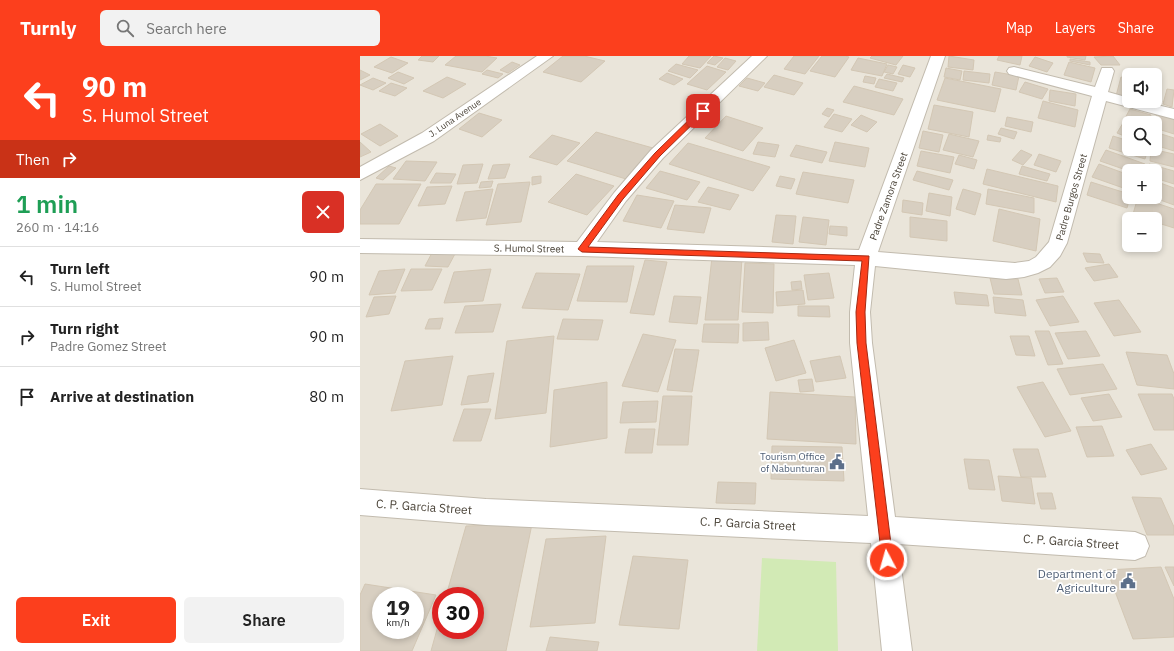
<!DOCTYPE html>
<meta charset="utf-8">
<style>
:root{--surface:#fff;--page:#f2f2f2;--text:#222;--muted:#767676;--line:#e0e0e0;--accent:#fc3f1d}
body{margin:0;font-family:"IBM Plex Sans",sans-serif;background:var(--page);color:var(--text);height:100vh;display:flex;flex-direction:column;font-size:15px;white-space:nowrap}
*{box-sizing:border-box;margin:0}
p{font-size:13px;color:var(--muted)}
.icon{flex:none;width:22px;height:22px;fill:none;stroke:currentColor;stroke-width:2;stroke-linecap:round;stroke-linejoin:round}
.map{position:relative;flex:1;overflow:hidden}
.drawer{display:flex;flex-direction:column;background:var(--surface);width:360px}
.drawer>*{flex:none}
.top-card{background:#fc3f1d;color:#fff;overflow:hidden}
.controls{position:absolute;left:762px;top:12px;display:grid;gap:8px}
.controls a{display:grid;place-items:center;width:40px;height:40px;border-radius:6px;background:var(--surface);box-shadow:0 2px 6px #0003;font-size:20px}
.speed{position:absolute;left:12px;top:531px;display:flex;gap:8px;font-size:20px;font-weight:700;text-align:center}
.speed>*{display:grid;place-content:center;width:52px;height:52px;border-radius:50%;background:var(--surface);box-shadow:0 2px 6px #0003;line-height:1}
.speed small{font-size:10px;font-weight:400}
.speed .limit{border:6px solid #d22;background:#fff;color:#111}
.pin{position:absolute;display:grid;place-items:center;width:34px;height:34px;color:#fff;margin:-17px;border-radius:8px;box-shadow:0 2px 6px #0006}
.me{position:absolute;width:44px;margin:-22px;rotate:354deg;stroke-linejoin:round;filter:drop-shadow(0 0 3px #0008)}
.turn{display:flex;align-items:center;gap:14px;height:84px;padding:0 16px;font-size:18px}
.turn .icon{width:52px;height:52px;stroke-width:2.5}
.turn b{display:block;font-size:28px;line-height:34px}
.then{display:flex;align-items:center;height:38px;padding:0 16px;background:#0003;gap:8px;font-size:15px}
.round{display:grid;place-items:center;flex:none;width:42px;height:42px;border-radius:6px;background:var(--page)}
.overview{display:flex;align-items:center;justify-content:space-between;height:68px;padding:0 16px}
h1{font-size:24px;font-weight:600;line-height:30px;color:#1e9e55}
.cta{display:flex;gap:8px;margin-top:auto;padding:8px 16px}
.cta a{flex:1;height:46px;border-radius:6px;background:var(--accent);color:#fff;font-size:16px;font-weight:600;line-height:46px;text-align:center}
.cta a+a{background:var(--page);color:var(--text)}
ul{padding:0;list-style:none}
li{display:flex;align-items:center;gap:12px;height:60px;padding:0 16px;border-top:1px solid var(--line)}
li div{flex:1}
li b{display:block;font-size:15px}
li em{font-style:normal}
header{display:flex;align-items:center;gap:24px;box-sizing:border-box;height:56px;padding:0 20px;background:var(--accent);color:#fff}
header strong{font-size:19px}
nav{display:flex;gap:22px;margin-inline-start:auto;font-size:14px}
.search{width:280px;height:36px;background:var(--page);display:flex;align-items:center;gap:10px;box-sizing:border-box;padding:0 14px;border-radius:6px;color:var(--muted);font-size:15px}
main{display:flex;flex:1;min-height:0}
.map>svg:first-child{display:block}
.residential{fill:#eae5da;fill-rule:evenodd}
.green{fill:#d2eab5}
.building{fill:#d8cfc1;stroke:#d3c7b4;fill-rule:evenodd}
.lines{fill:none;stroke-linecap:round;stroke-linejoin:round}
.minor-casing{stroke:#c2bbae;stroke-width:2}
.minor{fill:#fff;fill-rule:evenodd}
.route{fill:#fc3f1d;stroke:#a42913}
.labels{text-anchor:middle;stroke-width:3.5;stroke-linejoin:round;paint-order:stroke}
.far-street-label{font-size:9px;fill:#4b4439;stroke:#fff}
.street-label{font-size:10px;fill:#4b4439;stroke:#fff}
.service-label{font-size:10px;fill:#4e5e75;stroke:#fff;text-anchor:end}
.near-street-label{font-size:12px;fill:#4b4439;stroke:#fff}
.near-service-label{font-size:12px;fill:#4e5e75;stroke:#fff;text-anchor:end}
</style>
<header>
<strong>Turnly</strong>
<div class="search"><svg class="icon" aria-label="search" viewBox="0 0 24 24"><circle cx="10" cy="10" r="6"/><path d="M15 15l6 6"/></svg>Search here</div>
<nav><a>Map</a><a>Layers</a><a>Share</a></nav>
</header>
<main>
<section class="drawer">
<div class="top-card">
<div class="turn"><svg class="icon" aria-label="left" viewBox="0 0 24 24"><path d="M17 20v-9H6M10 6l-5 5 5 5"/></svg><div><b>90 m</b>S. Humol Street</div></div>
<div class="then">Then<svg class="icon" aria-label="right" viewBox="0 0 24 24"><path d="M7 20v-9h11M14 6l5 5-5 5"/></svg></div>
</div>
<div class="overview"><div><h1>1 min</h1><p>260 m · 14:16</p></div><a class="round" style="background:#d93025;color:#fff"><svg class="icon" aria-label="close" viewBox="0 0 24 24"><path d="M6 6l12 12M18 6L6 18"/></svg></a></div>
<ul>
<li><svg class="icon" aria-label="left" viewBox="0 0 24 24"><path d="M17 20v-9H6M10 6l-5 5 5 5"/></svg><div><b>Turn left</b><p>S. Humol Street</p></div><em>90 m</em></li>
<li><svg class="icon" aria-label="right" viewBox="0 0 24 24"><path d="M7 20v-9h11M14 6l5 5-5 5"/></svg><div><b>Turn right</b><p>Padre Gomez Street</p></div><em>90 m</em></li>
<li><svg class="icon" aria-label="arrive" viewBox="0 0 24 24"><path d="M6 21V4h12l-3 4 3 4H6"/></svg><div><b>Arrive at destination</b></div><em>80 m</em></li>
</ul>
<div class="cta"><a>Exit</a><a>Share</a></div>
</section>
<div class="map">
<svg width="814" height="595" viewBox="0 0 814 595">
<rect width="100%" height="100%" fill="#f6f3ec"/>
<path class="residential" d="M0,0H814V595H0ZM769,19H795V45H769ZM769,67H795V93H769ZM769,115H795V141H769ZM769,163H795V189H769ZM21,540H55V574H21ZM81,540H115V574H81Z"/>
<polygon class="green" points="402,502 476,506 478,595 397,595"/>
<g class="building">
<polygon points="62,0 79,0 73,6 58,4"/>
<polygon points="96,0 125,0 137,2 122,16 85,9"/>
<polygon points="203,0 224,0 245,5 221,26 183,16"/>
<polygon points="329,0 351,0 340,12 322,8"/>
<polygon points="354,0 363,2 355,9 347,7"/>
<polygon points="434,0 459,0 445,18 424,13"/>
<polygon points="462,0 485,0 489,1 475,21 450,15"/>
<polygon points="512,0 543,0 536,9 510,2"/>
<polygon points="589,0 614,4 613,14 588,11"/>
<polygon points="639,0 662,0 660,9 637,4"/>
<polygon points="707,0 726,0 725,4 707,1"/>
<polygon points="753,0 760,9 741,9 734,1"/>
<polygon points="31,1 48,7 32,17 14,11"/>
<polygon points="675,1 693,7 687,16 669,10"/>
<polygon points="365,2 376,5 368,14 357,11"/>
<polygon points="498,2 527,8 522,20 491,14"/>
<polygon points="710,3 730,6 730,9 710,5"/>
<polygon points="152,6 160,9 148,17 140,14"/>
<polygon points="709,6 735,12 731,26 704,19"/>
<polygon points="316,8 338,14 330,22 308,15"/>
<polygon points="528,9 537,11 533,18 524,16"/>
<polygon points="543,9 555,12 550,21 538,18"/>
<polygon points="347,10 366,16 347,34 327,28"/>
<polygon points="586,12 602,15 600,24 584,21"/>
<polygon points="0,14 10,19 0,24"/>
<polygon points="127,14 143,18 138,22 122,18"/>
<polygon points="604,15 630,18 629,27 603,24"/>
<polygon points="38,16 54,22 44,28 28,22"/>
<polygon points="635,16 659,20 656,34 632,29"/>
<polygon points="307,17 323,23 314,29 299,23"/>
<polygon points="527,18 544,22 542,26 524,22"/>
<polygon points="414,19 443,27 434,39 404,31"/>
<polygon points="505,20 516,22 514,28 503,26"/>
<polygon points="87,21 106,28 83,42 63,35"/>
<polygon points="761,21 769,23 769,43 756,40"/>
<polygon points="13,22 26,27 13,34 0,29"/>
<polygon points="387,22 405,27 398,35 379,30"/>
<polygon points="585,22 641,33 635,56 577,44"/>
<polygon points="519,23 537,27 533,35 515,31"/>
<polygon points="665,26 688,33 682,43 659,36"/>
<polygon points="31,27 47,32 35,40 19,35"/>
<polygon points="494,30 543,43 534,59 483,46"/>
<polygon points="795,30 801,31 800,42 795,41"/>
<polygon points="807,33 814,34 812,51 803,48"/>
<polygon points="690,34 716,38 715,50 689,45"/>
<polygon points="795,43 802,45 799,51 786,47 786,45 795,45"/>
<polygon points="683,45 718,54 715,71 678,62"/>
<polygon points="574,49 613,56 609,81 568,73"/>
<polygon points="467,52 474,54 469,61 462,58"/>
<polygon points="770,53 791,59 788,67 774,67 764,64"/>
<polygon points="119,57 142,64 122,81 99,73"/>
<polygon points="474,58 492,63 482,76 464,71"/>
<polygon points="797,58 814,63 814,78 795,72 795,67 793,67"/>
<polygon points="501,59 517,66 507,76 491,69"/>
<polygon points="366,60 403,72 383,95 345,82"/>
<polygon points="647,61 673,66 671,76 645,70"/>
<polygon points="763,67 769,69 769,82 757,77"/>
<polygon points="20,68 38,80 20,90 1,78"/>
<polygon points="641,72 657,76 654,83 638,78"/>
<polygon points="563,75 583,79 579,96 559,92"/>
<polygon points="236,76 293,92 266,123 207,105"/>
<polygon points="795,76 814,82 814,95 795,89"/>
<polygon points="589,78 619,85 613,101 583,94"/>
<polygon points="192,79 220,87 197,109 169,101"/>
<polygon points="628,79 641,82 640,86 627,84"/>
<polygon points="753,80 769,85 769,93 788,93 785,103 749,92"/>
<polygon points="0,86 11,96 0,101"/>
<polygon points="398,86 419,89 415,101 393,98"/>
<polygon points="475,86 509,92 505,111 469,105"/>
<polygon points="328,87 410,111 393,135 309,108"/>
<polygon points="436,89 467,96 462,107 430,100"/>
<polygon points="791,93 814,98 814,111 790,105"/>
<polygon points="661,94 672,99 663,109 652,104"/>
<polygon points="746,94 785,108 781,115 769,115 740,105"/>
<polygon points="561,95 594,101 590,117 557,110"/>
<polygon points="679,98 701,105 696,116 674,109"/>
<polygon points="599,99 617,104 614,113 595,108"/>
<polygon points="46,105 77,106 65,125 33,123"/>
<polygon points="123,108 117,127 97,128 103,109"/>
<polygon points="150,108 145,122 128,123 133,109"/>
<polygon points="739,108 769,119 769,134 732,121"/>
<polygon points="789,108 814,115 814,128 795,122 795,115 787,115"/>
<polygon points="29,110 36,112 23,124 16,122"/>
<polygon points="662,110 690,118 687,125 659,118"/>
<polygon points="627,113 698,130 696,146 623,128"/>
<polygon points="300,115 340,126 327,144 286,132"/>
<polygon points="557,115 593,124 589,134 553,124"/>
<polygon points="443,116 494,124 488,147 436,138"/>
<polygon points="76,117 96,118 91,127 70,127"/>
<polygon points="216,118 254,130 227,159 188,146"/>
<polygon points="181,120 181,127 172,129 172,121"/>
<polygon points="420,120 435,123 431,133 416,130"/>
<polygon points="133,125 131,131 119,132 121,126"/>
<polygon points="795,125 814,132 814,149 792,141 795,141"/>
<polygon points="170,126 161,166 126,169 138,128"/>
<polygon points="731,126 769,138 770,141 767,152 727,139"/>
<polygon points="16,128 61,128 39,168 0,168 0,154"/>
<polygon points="92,130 85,148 58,150 67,131"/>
<polygon points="348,131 379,139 370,154 338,146"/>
<polygon points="133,133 126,162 96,165 105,136"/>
<polygon points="603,133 621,138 615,159 596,153"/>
<polygon points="628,133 674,142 674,157 626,148"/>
<polygon points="569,137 592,141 590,160 566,155"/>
<polygon points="277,139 314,145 301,172 263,165"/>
<polygon points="778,141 814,153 814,172 795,166 795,163 787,163 773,158"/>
<polygon points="543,144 563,147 562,159 542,156"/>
<polygon points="315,149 351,152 344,177 307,173"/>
<polygon points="639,153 680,163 676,195 633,185"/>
<polygon points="416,159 436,160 433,188 412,186"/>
<polygon points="443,161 469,164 466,189 439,186"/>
<polygon points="550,161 587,165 587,185 550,181"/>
<polygon points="470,170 487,171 487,180 469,178"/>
<polygon points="73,195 96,196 88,211 65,210"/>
<polygon points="723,197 740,198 744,207 727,206"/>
<polygon points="352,201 382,202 378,264 345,264"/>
<polygon points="285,204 307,206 294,259 270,257"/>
<polygon points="385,207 414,208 413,257 382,256"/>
<polygon points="749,208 758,221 734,225 725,212"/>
<polygon points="227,210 274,210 267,246 217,245"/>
<polygon points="45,213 35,237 9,239 19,215"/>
<polygon points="51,213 82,213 72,234 41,235"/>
<polygon points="131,213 123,245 84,247 94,216"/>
<polygon points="176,217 220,218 208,254 162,252"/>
<polygon points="469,217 474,242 448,244 444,219"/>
<polygon points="630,222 658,223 662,239 634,238"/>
<polygon points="697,222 704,236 685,237 679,223"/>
<polygon points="441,225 442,233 432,234 431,226"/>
<polygon points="443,234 445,248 417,250 416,236"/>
<polygon points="594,236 627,239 629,250 596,248"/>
<polygon points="36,240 29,258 6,261 14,241"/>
<polygon points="314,240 341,241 337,268 309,266"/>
<polygon points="703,240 719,266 690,270 676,244"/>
<polygon points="633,241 663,244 666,260 635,257"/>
<polygon points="759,244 781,276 754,280 734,247"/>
<polygon points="141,248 133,276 95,277 105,250"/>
<polygon points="438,250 469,250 470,261 438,260"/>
<polygon points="83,262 80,273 65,273 69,263"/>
<polygon points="203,263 243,264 238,284 197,283"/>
<polygon points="408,266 409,284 383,285 383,267"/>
<polygon points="344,268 379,268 378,287 342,286"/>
<polygon points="675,275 689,275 703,308 688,309"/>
<polygon points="726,275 740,300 708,303 695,277"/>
<polygon points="283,278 316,284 298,336 262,330"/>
<polygon points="194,280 186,357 135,363 147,285"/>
<polygon points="650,280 669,280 675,300 656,299"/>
<polygon points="434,284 446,317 416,325 405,292"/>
<polygon points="315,293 339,294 332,336 307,334"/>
<polygon points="766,296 807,299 814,318 814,333 777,329"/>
<polygon points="93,300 82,349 31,355 45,305"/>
<polygon points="480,300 486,322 456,326 450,305"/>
<polygon points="743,308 757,333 710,339 697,313"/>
<polygon points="134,317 128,346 101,349 108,320"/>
<polygon points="452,323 454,335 440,336 438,324"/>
<polygon points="247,326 247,382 190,391 194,334"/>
<polygon points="683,326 711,375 685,381 657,331"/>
<polygon points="410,336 495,341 496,388 407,383"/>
<polygon points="749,338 762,361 733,365 721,342"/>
<polygon points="778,338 812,338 814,343 814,374 794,374"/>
<polygon points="303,340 332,340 328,389 297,389"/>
<polygon points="298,345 296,366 260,367 263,346"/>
<polygon points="104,353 131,353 121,385 93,385"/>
<polygon points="742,370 754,400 727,401 716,371"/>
<polygon points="269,373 295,373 292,397 265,397"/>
<polygon points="791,388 807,413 781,419 766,394"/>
<polygon points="412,390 482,391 484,425 411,423"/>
<polygon points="653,393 678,393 686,421 661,421"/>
<polygon points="604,403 629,404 635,434 609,433"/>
<polygon points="638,420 671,422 675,448 642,445"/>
<polygon points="358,426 396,427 395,448 356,447"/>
<polygon points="677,437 692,437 696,453 681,453"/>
<polygon points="772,441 801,442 814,471 814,479 787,479"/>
<polygon points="172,468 146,595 71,595 81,559 81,574 115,574 115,540 86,540 106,470"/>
<polygon points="246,480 235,567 170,571 186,483"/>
<polygon points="273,500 328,504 319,573 259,569"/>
<polygon points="801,511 814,543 814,581 773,583 747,514"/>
<polygon points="805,511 814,511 814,530"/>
<path d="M5,528L76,539L52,595H0V539ZM21,540H55V574H21Z"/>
<polygon points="190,581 239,586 237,595 186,595"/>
</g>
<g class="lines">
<g class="minor-casing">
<g id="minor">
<polygon points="177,0 193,0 74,85 0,124 0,111 62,77"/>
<polygon points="392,0 407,0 303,102 266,145 237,186 499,194 571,0 585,0 518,196 655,207 669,205 676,201 689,186 732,40 649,18 647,15 649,12 654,11 735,31 742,12 752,12 754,15 748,36 769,42 769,45 780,45 814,53 814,63 746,45 707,187 700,200 690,211 678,217 664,221 646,223 515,210 510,256 512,287 535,461 775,476 785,480 789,490 785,500 775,504 538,488 552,595 522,595 511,487 126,469 0,459 0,433 126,443 508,460 490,287 490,256 495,209 222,200 0,197 0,183 217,186 254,137 291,94"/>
</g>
</g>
<use href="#minor" class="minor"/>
</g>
<polygon class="route" points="340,53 346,55 300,100 263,143 228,191 509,200 505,256 506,287 533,504 531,508 527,510 523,508 522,504 497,287 496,256 502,205 222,196 218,193 258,139 295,97"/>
<defs>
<g id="civic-bare" transform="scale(1.2)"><path d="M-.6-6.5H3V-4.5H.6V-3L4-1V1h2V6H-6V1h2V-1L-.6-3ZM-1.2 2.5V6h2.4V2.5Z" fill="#5c6f8a" stroke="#fff" stroke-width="2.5" paint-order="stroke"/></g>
</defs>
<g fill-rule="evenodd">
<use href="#civic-bare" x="477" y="406"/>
<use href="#civic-bare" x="768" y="525"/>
</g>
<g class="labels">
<g class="far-street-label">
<text transform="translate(95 62) rotate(-34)" y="3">J. Luna Avenue</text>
</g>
<g class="street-label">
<text transform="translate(528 140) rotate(-70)" y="4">Padre Zamora Street</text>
<text transform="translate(711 141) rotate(-74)" y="4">Padre Burgos Street</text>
<text transform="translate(169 192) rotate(1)" y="4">S. Humol Street</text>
</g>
<g class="service-label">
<text x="465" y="404">Tourism Office<tspan x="465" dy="12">of Nabunturan</tspan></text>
</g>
<g class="near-street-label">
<text transform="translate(64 451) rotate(4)" y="4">C. P. Garcia Street</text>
<text transform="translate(388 468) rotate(3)" y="4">C. P. Garcia Street</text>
<text transform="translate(711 486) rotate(4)" y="4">C. P. Garcia Street</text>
</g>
<g class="near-service-label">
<text x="756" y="522">Department of<tspan x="756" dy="14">Agriculture</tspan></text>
</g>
</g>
</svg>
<div class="controls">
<a><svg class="icon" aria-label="sound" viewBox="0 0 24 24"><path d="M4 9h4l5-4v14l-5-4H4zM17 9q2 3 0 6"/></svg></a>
<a><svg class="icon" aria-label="search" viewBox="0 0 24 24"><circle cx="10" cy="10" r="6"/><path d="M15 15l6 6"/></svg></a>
<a>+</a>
<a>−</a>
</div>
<div class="speed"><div>19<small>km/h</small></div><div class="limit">30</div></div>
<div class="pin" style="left:343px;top:55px;background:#d93025"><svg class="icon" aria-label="arrive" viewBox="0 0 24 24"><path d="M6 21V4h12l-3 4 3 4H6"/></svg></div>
<svg class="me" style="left:527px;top:504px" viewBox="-20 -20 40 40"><circle r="17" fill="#fc3f1d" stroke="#fff" stroke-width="3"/><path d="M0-11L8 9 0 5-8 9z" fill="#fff"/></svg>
</div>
</main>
